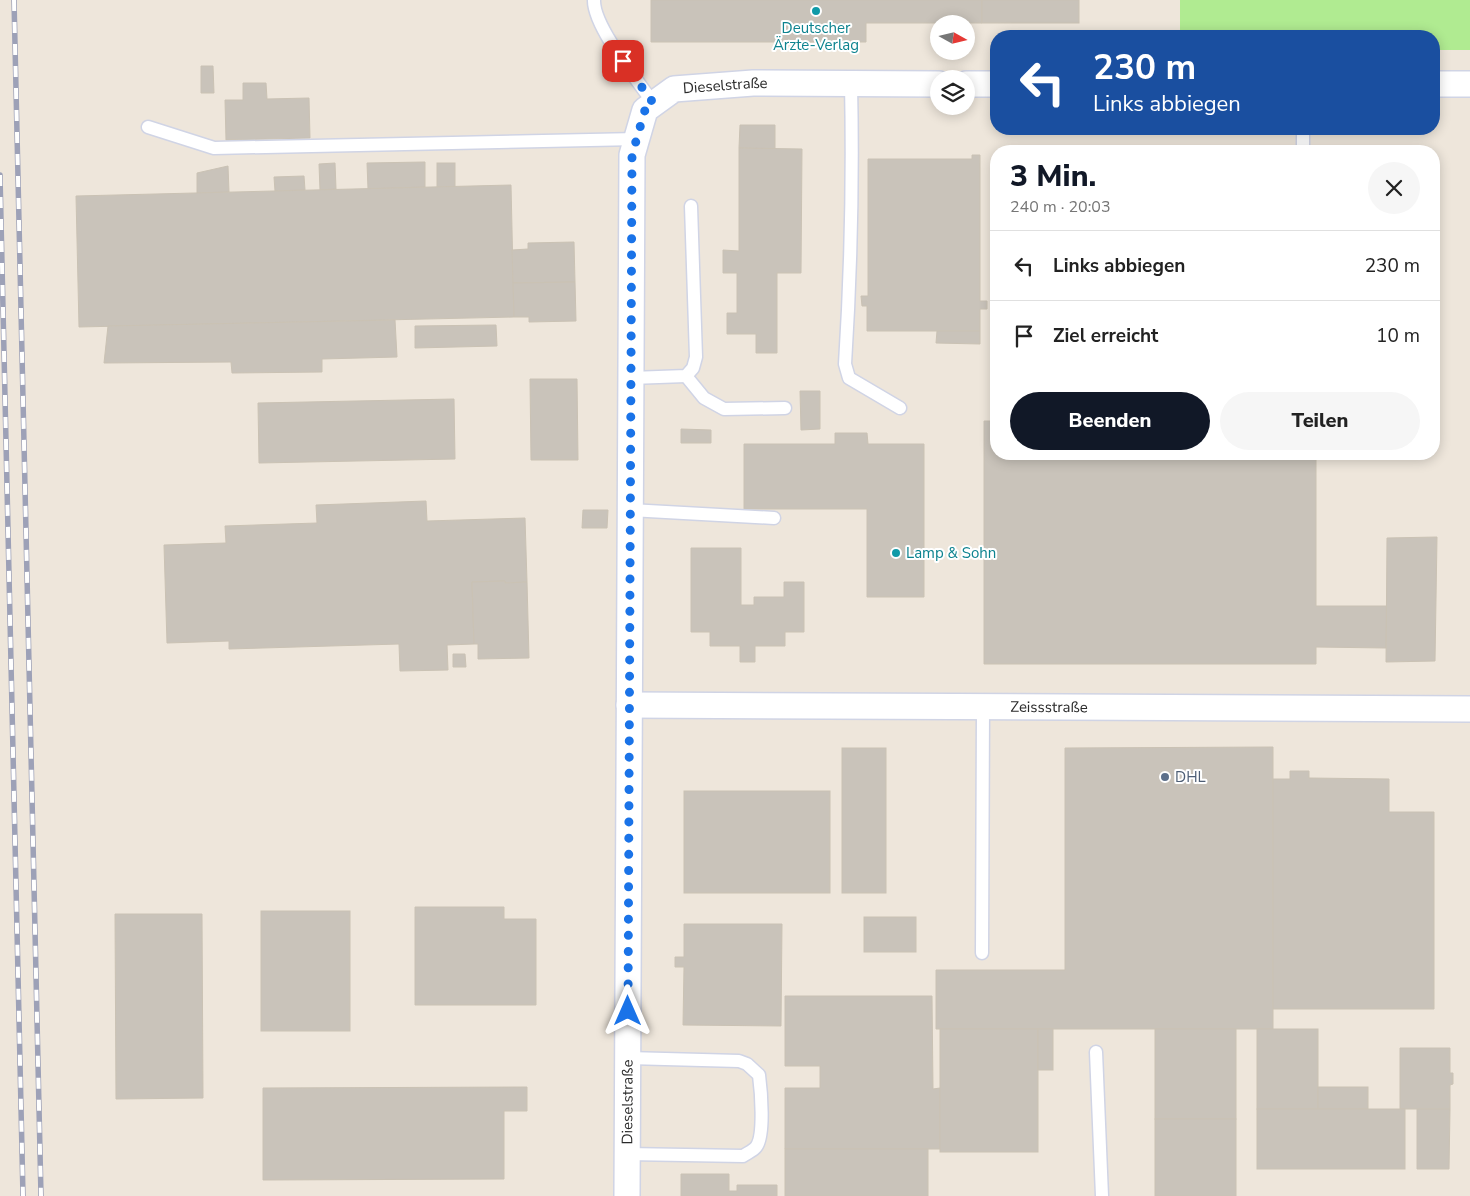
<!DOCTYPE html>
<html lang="de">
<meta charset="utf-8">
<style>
:root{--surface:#fff;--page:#f6f6f6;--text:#222;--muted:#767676;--line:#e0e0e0;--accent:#111827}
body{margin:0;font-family:"Nunito Sans",sans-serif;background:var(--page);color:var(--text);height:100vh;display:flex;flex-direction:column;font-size:19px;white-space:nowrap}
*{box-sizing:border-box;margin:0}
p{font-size:16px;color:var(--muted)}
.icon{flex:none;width:28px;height:28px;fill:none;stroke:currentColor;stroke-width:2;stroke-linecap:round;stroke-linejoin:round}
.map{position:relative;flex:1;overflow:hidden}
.side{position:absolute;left:990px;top:145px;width:450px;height:315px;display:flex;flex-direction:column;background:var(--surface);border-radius:20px;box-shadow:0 2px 12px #0003}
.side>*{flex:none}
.guide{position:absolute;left:990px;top:30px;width:450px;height:105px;border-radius:20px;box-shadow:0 2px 12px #0003;background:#1a4fa0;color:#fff;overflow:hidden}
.needle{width:32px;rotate:98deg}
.controls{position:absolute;left:930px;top:15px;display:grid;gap:10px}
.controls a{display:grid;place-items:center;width:45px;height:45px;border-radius:50%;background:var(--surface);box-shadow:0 2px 12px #0003;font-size:25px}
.pin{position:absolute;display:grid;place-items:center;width:42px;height:42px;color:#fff;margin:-21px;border-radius:10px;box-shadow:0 2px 8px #0006}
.me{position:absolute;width:55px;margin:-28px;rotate:0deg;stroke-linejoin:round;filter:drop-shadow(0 0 4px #0008)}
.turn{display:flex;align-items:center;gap:18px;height:105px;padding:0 20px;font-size:22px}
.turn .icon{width:65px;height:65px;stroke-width:2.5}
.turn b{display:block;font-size:35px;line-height:42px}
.round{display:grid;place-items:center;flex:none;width:52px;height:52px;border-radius:26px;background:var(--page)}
.head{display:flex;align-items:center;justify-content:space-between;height:85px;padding:0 20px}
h1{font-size:30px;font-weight:800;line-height:38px;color:var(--accent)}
.primary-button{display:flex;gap:10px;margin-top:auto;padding:10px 20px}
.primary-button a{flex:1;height:58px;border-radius:30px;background:var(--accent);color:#fff;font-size:20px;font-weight:800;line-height:58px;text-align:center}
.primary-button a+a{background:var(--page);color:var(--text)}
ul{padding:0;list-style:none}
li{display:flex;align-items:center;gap:15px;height:70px;padding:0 20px;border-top:1px solid var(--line)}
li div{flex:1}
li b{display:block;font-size:19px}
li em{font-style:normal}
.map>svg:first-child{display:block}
.green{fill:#b0eb91}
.building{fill:#c9c3ba;stroke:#cac2b4}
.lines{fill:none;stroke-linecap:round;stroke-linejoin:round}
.lane-casing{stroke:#d0d4e5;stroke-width:15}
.street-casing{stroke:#d0d4e5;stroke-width:28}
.lane{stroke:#fff;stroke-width:12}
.street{stroke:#fff;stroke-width:25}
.rail-casing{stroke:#9da1b7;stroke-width:5.5}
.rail{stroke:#fff;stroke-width:4;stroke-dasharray:11;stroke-linecap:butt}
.route{stroke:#1a73e8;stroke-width:9;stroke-dasharray:0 16.2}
.culture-dot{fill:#0f9aa8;stroke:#fff;stroke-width:2}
.service-dot{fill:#5c6f8a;stroke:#fff;stroke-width:2}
.labels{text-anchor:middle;stroke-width:4;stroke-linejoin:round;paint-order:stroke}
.culture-label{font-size:15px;fill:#0d838f;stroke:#fff}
.street-label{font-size:15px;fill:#2a2a2a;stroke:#fff}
.service-label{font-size:15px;fill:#4e5e75;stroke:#fff;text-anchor:start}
</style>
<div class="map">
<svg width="1470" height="1196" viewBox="0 0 1470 1196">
<rect width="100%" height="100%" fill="#eee6db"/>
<polygon class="green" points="1180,0 1470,0 1470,50 1434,50 1434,36 1180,36"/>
<g class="building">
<polygon points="651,0 982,0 982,23 866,23 866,42 651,42"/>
<rect x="982" y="0" width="97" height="23"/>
<polygon points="201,66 213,66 214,93 201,93"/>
<polygon points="243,83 266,83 267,99 309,98 310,138 226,140 225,100 243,100"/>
<polygon points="740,125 775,125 775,149 739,148"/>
<polygon points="739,148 802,149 801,273 777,273 777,353 756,353 756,334 727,334 727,313 737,313 737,273 723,273 723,250 739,251"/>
<polygon points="972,155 980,155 980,301 987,301 987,309 980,309 980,331 867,331 867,306 862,306 861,296 868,296 868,159 972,159"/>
<polygon points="425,162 425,187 368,189 367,163"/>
<polygon points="335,163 336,189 320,190 319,164"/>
<rect x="437" y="163" width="18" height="24"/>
<polygon points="228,166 229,192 197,193 197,173"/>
<polygon points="304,176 305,190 275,191 274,177"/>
<polygon points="511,185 514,317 79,327 76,196"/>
<polygon points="574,242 575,282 513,283 512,250 528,249 528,243"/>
<polygon points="575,282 576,321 529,322 529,317 514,317 513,283"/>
<polygon points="395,320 397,357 322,359 322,372 232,373 231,362 104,363 108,326"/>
<polygon points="496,325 497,346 415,348 415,326"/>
<polygon points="937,331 980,331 980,344 936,343"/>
<rect x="1434" y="344" width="4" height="59"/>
<polygon points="530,379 577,379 578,460 531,460"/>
<polygon points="800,391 820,391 820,429 801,430"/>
<polygon points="454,399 455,459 259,463 258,403"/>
<polygon points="984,421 996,421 996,454 1316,454 1316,606 1387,606 1386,648 1316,647 1316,664 984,664"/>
<polygon points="681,429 711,430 711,443 681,443"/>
<polygon points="835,433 867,433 868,444 924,444 924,597 867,597 867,509 744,509 744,444 835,444"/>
<polygon points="426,501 427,521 525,518 527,582 505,583 505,581 472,582 474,644 447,645 448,670 400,671 399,644 229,649 229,641 167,643 164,545 226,543 225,526 317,523 316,505"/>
<polygon points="583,510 608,510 607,528 582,528"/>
<polygon points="1437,537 1435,661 1386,662 1387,538"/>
<polygon points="691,548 741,548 741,605 754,605 754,597 784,597 784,582 804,582 804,632 785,632 785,646 755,646 755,662 740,662 740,646 710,646 710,632 691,632"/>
<polygon points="505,581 505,583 527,582 529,658 478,659 478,644 474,644 472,582"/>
<polygon points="453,654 465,654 466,667 453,667"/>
<polygon points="1273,747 1273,1029 936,1029 936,970 1065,970 1065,748"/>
<rect x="842" y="748" width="44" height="145"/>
<polygon points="1290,771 1309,771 1309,778 1389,779 1389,812 1434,812 1434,1009 1273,1009 1273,779 1290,779"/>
<rect x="684" y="791" width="146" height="102"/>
<polygon points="415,907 504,907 504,919 536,919 536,1005 415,1005"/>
<rect x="261" y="911" width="89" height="120"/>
<polygon points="115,914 202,914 203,1098 116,1099"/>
<rect x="864" y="917" width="52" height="35"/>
<polygon points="684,924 782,924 781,1026 683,1025 684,967 675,967 675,957 684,957"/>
<polygon points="785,996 932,996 933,1089 940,1088 940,1149 785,1149 785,1088 820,1088 820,1066 785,1066"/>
<rect x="940" y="1029" width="98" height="123"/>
<rect x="1038" y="1029" width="15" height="41"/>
<rect x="1155" y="1029" width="81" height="90"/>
<rect x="1257" y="1029" width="61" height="80"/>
<polygon points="1400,1048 1450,1048 1450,1073 1453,1073 1453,1084 1450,1085 1450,1109 1400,1109"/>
<polygon points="527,1087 527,1111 504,1111 504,1179 263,1180 263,1088"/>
<rect x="1318" y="1087" width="50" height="22"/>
<rect x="1257" y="1109" width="148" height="60"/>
<polygon points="1417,1109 1450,1109 1449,1169 1417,1169"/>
<rect x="1155" y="1119" width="81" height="77"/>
<rect x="785" y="1149" width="143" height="47"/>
<polygon points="681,1174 729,1174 729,1191 737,1191 737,1185 777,1185 777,1196 681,1196"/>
</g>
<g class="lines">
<g class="lane-casing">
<g id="lane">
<path d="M594,0C593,26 638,81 654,104"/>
<path d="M851,83C853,177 851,270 845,364L849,378L900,408"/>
<polyline points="148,127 214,148 637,139"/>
<polyline points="1303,129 1303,151"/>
<polyline points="686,376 704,398 724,409 785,408"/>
<polyline points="631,378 686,376 693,368 696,357 691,206"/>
<polyline points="630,510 774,518"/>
<polyline points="982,953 983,707"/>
<polyline points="1096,1052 1102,1196"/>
<path d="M627,1154L743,1156C747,1153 753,1151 756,1147C765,1136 761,1090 759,1075L747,1064L739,1061L628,1058"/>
</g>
</g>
<g class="street-casing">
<g id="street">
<polyline points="966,84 996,84"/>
<polyline points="1434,84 1470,84"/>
<path id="s1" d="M629,705L1470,709"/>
<path id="s2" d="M627,1196L632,155L645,110L674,89L753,83L939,84"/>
</g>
</g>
<use href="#lane" class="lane"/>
<use href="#street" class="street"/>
<g class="rail-casing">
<g id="rail">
<polyline points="14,0 41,1196"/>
<polyline points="0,175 23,1196"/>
</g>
</g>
<use href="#rail" class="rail"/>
</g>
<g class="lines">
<polyline class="route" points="623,61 654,104 645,110 632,155 628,1011"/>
</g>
<g class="culture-dot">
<circle cx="816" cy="11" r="5"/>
<circle cx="896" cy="553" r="5"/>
</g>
<circle class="service-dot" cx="1165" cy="777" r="5"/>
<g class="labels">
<g class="culture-label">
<text x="816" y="33">Deutscher<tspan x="816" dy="17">Ärzte-Verlag</tspan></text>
<text x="906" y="558" text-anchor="start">Lamp &amp; Sohn</text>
</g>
<g class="street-label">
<text dy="5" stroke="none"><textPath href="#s2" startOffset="1175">Dieselstraße</textPath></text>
<text dy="5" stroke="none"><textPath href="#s1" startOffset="420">Zeissstraße</textPath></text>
<text dy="5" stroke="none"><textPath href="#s2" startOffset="94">Dieselstraße</textPath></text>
</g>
<g class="service-label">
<text x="1175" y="782">DHL</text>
</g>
</g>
</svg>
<div class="controls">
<a><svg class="needle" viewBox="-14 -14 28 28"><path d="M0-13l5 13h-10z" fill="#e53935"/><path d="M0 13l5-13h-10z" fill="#767676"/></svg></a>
<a><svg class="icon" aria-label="layers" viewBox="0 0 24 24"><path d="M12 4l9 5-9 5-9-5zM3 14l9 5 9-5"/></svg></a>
</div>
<div class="pin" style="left:623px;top:61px;background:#d93025"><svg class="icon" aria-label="arrive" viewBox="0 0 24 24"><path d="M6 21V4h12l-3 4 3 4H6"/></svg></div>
<svg class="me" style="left:628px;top:1011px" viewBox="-20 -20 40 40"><path d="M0-17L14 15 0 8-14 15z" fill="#1a73e8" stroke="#fff" stroke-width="4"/></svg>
<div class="guide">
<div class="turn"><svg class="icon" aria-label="left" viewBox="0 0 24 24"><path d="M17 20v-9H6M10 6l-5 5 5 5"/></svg><div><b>230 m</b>Links abbiegen</div></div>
</div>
<section class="side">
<div class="head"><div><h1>3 Min.</h1><p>240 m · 20:03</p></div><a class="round"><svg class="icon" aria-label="close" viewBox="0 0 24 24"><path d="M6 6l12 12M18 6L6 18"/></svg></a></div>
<ul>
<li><svg class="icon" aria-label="left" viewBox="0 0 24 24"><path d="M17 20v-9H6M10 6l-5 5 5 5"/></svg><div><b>Links abbiegen</b></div><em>230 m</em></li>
<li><svg class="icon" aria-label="arrive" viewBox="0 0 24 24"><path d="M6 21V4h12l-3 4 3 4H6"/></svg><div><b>Ziel erreicht</b></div><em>10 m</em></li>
</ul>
<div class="primary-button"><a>Beenden</a><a>Teilen</a></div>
</section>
</div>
